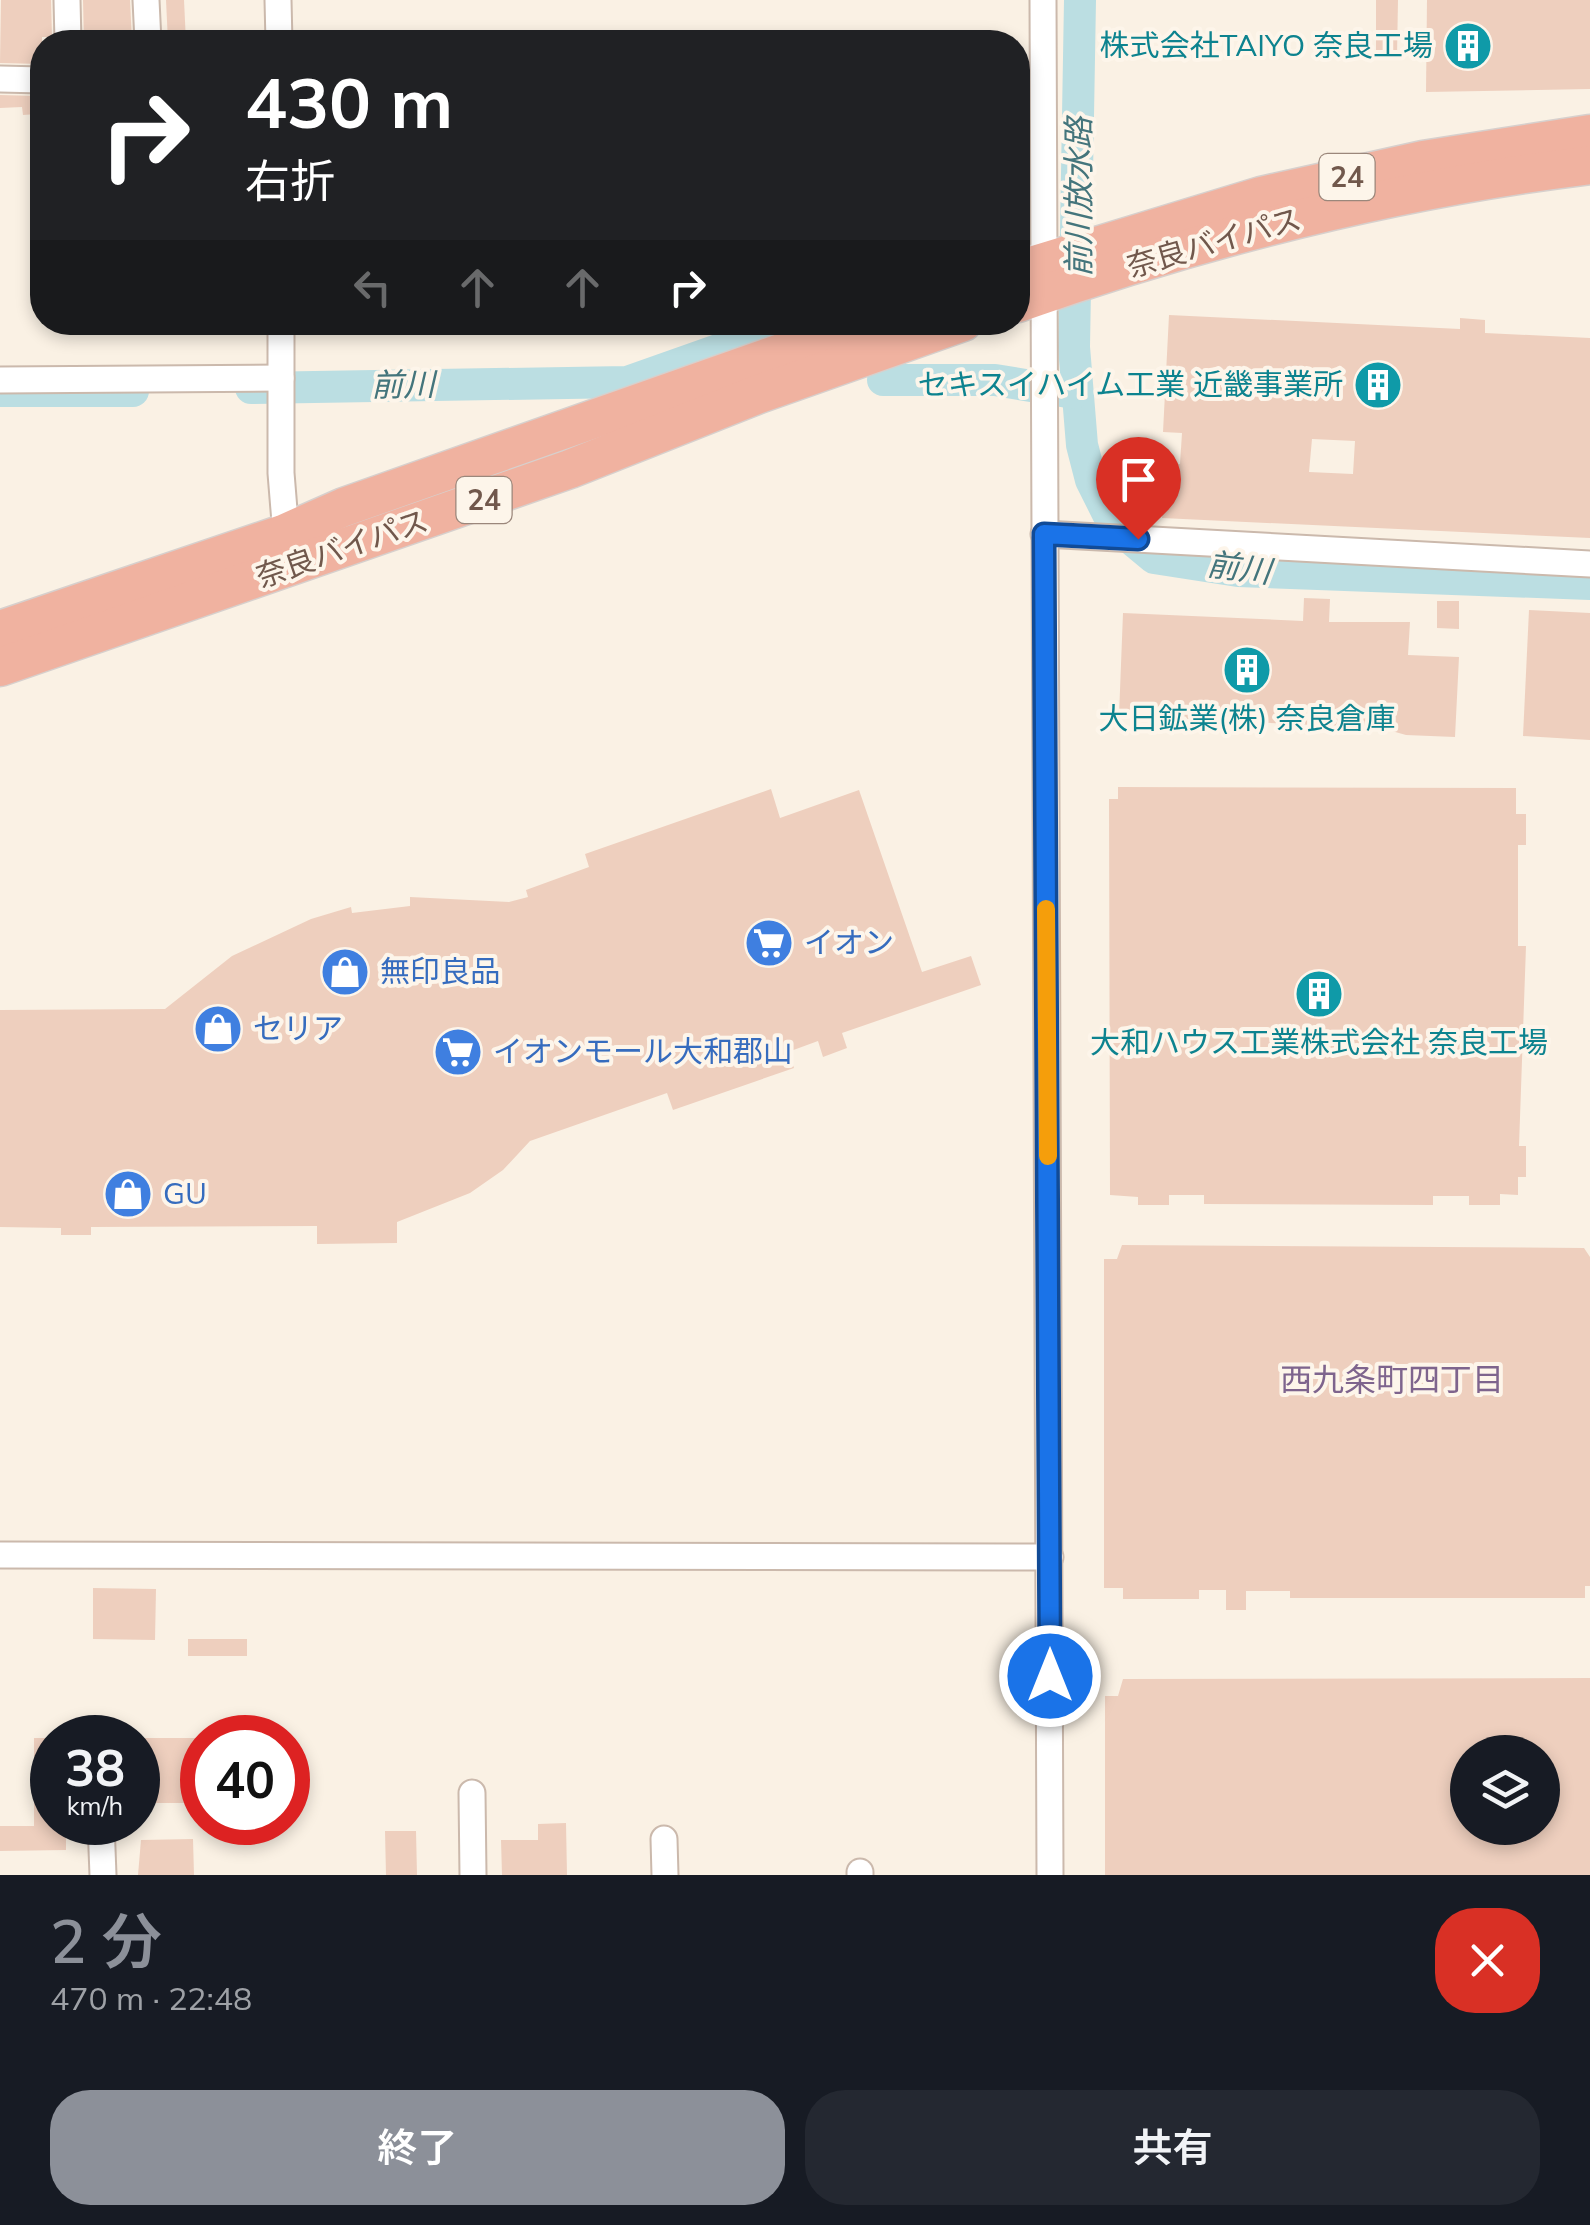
<!DOCTYPE html>
<html lang="ja">
<meta charset="utf-8">
<style>
:root{--surface:#171b24;--page:#242831;--text:#f1f3f6;--muted:#9ea1a6;--accent:#8c9099}
body{margin:0;font-family:Mulish,"Noto Sans JP",sans-serif;background:var(--page);color:var(--text);height:100vh;display:flex;flex-direction:column;font-size:38px;white-space:nowrap}
*{box-sizing:border-box;margin:0}
p{font-size:32px;color:var(--muted)}
.icon{flex:none;width:55px;height:55px;fill:none;stroke:currentColor;stroke-width:2;stroke-linecap:round;stroke-linejoin:round}
.map{position:relative;height:1875px;overflow:hidden}
.side{display:flex;flex-direction:column;background:var(--surface);flex:1}
.side>*{flex:none}
.top-card{position:absolute;left:30px;top:30px;width:1000px;height:305px;border-radius:40px;box-shadow:0 5px 15px #0003;background:#202124;color:#fff;overflow:hidden}
.tools{position:absolute;left:1450px;top:1735px;display:grid;gap:20px}
.tools a{display:grid;place-items:center;width:110px;height:110px;border-radius:50%;background:var(--surface);box-shadow:0 5px 15px #0003;font-size:50px}
.speed{position:absolute;left:30px;top:1715px;display:flex;gap:20px;font-size:50px;font-weight:700;text-align:center}
.speed>*{display:grid;place-content:center;width:130px;height:130px;border-radius:50%;background:var(--surface);box-shadow:0 5px 15px #0003;line-height:1}
.speed small{font-size:25px;font-weight:400}
.speed .limit{border:15px solid #d22;background:#fff;color:#111}
.pin{position:absolute;display:grid;place-items:center;width:85px;height:85px;color:#fff;margin:-102px -42px;border-radius:50% 50% 50% 0;rotate:-45deg;box-shadow:0 0 10px #0007}
.pin .icon{rotate:45deg}
.me{position:absolute;width:110px;margin:-55px;rotate:0deg;stroke-linejoin:round;filter:drop-shadow(0 0 8px #0008)}
.turn{display:flex;align-items:center;gap:35px;height:210px;padding:0 50px;font-size:45px}
.turn .icon{width:130px;height:130px;stroke-width:2.5}
.turn b{display:block;font-size:70px;line-height:85px}
.lanes{display:flex;align-items:center;height:95px;padding:0 50px;background:#0003;justify-content:center;gap:50px;direction:ltr}
.lanes .off{opacity:.35}
.round{display:grid;place-items:center;flex:none;width:105px;height:105px;border-radius:40px;background:var(--page)}
.headline{display:flex;align-items:center;justify-content:space-between;height:170px;padding:0 50px}
h1{font-size:60px;font-weight:600;line-height:75px;color:var(--accent)}
.primary-button{display:flex;gap:20px;margin-top:auto;padding:20px 50px}
.primary-button a{flex:1;height:115px;border-radius:40px;background:var(--accent);color:#fff;font-size:40px;font-weight:600;line-height:115px;text-align:center}
.primary-button a+a{background:var(--page);color:var(--text)}
.map>svg:first-child{display:block}
.lines{fill:none;stroke-linecap:round;stroke-linejoin:round}
.river{stroke:#bbdee2;stroke-width:32}
.building{fill:#eecfbe;fill-rule:evenodd}
.minor-casing{stroke:#cbb9ac;stroke-width:29}
.highway-casing{stroke:#d7d0cd;stroke-width:41}
.minor{stroke:#fff;stroke-width:25}
.highway{stroke:#f0b2a0;stroke-width:38}
.route-casing{stroke:#114b97;stroke-width:25}
.route{stroke:#1a73e8;stroke-width:18}
.slow{stroke:#f59e0b;stroke-width:18}
.labels{text-anchor:middle;stroke-width:8;stroke-linejoin:round;paint-order:stroke}
.shield{fill:#fdf5ea;stroke:#9b877b;stroke-width:2.5}
.shield-label{font-size:28px;font-weight:bold;fill:#71584c}
.culture-label{font-size:30px;fill:#0d838f;stroke:#fdf5ea;text-anchor:end}
.street-label{font-size:30px;fill:#71584c;stroke:#fdf5ea}
.shop-label{font-size:30px;fill:#366cbe;stroke:#fdf5ea;text-anchor:start}
.water-label{font-size:32px;font-style:italic;fill:#44757c;stroke:#fdf5ea}
.neighbourhood-label{font-size:32px;fill:#7e648d;stroke:#fdf5ea}
</style>
<div class="map">
<svg width="1590" height="1875" viewBox="0 0 1590 1875">
<rect width="100%" height="100%" fill="#faf1e4"/>
<g class="lines">
<g class="river">
<polyline points="1080,0 1074,347 1082,445 1091,480 1113,524 1154,558 1238,571 1590,584"/>
<polyline points="883,380 995,380 1074,393"/>
<polyline points="251,388 627,382 797,322"/>
<polyline points="0,391 133,391"/>
</g>
</g>
<g class="building">
<polygon points="1,0 51,0 52,37 42,37 42,64 0,63"/>
<polygon points="83,0 130,0 132,42 84,42"/>
<polygon points="166,0 184,0 186,42 168,42"/>
<polygon points="1376,0 1398,0 1397,56 1376,56"/>
<polygon points="1427,0 1590,0 1590,89 1426,92"/>
<polygon points="0,95 36,96 37,114 23,115 22,107 0,108"/>
<path d="M1169,315L1460,329V318L1485,320V333L1590,338V538L1162,518L1165,464H1180L1182,433L1163,432ZM1312,439L1355,441L1353,474L1309,472Z"/>
<polygon points="1304,598 1330,599 1329,622 1410,622 1408,655 1459,657 1455,737 1406,735 1381,728 1119,716 1123,613 1303,621"/>
<polygon points="1437,601 1459,601 1459,629 1437,628"/>
<polygon points="1529,610 1590,613 1590,740 1523,736"/>
<polygon points="1118,787 1516,788 1516,814 1526,814 1526,845 1518,845 1518,946 1526,946 1519,1146 1526,1146 1526,1177 1518,1177 1518,1195 1500,1194 1500,1205 1469,1205 1469,1196 1433,1196 1433,1205 1204,1204 1204,1195 1169,1195 1169,1205 1138,1205 1138,1197 1110,1195 1109,799 1118,799"/>
<polygon points="771,789 780,818 859,790 922,972 971,956 981,985 842,1033 847,1048 823,1057 818,1041 788,1052 794,1068 673,1110 667,1093 530,1141 503,1170 470,1193 397,1222 397,1243 317,1244 317,1226 91,1227 91,1235 61,1235 61,1228 0,1227 0,1010 165,1009 232,956 311,919 351,907 352,913 410,906 410,897 509,902 528,897 526,890 589,867 585,854"/>
<polygon points="1122,1245 1584,1248 1590,1257 1590,1586 1585,1586 1585,1598 1290,1598 1290,1591 1246,1591 1246,1610 1226,1610 1226,1590 1199,1590 1199,1599 1123,1599 1123,1588 1104,1588 1104,1259 1117,1259"/>
<polygon points="93,1588 156,1589 155,1640 93,1639"/>
<rect x="188" y="1639" width="59" height="17"/>
<path d="M1590,1678V1875H1105V1696H1118L1123,1679ZM1468,1752H1542V1828H1468Z"/>
<polygon points="34,1738 52,1738 52,1826 66,1826 66,1850 0,1851 0,1826 34,1826"/>
<rect x="138" y="1738" width="64" height="65"/>
<polygon points="566,1823 567,1875 502,1875 501,1840 538,1840 538,1824"/>
<polygon points="385,1831 416,1831 417,1875 386,1875"/>
<polygon points="193,1839 194,1875 138,1875 141,1840"/>
</g>
<g class="lines">
<g class="minor-casing">
<g id="minor">
<polyline points="67,0 68,42"/>
<polyline points="146,0 148,42"/>
<polyline points="278,0 279,42"/>
<polyline points="1043,0 1050,1875"/>
<polyline points="0,79 42,80"/>
<polyline points="281,322 281,473 287,547"/>
<polyline points="0,380 281,378"/>
<polyline points="1044,534 1590,564"/>
<polyline points="0,1555 1050,1557"/>
<polyline points="472,1793 473,1875"/>
<polyline points="101,1823 103,1875"/>
<polyline points="664,1839 665,1875"/>
<polyline points="860,1872 860,1875"/>
</g>
</g>
<g class="highway-casing">
<g id="highway">
<polyline points="1018,270 1261,196 1423,160 1590,134"/>
<path d="M1018,303C1202,238 1395,189 1590,165"/>
<polyline points="0,630 283,534 344,507 869,322"/>
<polyline points="0,667 570,469 759,394 963,322"/>
</g>
</g>
<use href="#minor" class="minor"/>
<use href="#highway" class="highway"/>
</g>
<g class="lines">
<g class="route-casing">
<polyline id="route" points="1050,1676 1044,534 1138,539"/>
</g>
<use href="#route" class="route"/>
<polyline class="slow" points="1046,909 1048,1156"/>
</g>
<defs>
<g id="building-disc" transform="scale(2.5)"><circle r="9.5" fill="#0f9aa8" stroke="#fdf5ea"/><path d="M-4-6H4V6H1V3H-1V6H-4ZM-2.5-4.3h1.7v1.8h-1.7ZM.8-4.3h1.7v1.8H.8ZM-2.5-1h1.7V.8h-1.7ZM.8-1h1.7V.8H.8Z" fill="#fff"/></g>
<g id="supermarket-disc" transform="scale(2.5)"><circle r="9.5" fill="#3f7fe0" stroke="#fdf5ea"/><path d="M-6-5.5h2.5l.6 2H6L4.5 2H-2.5L-4.4-4H-6ZM-1.5 3.2a1.3 1.3 0 1 0 .1 0ZM3 3.2a1.3 1.3 0 1 0 .1 0Z" fill="#fff"/></g>
<g id="shop-disc" transform="scale(2.5)"><circle r="9.5" fill="#3f7fe0" stroke="#fdf5ea"/><path d="M-5-2.5h2.3a2.7 3.5 0 0 1 5.4 0H5L5.5 6h-11ZM-1.5-2.5h3a1.5 2.3 0 0 0-3 0Z" fill="#fff"/></g>
</defs>
<g fill-rule="evenodd">
<use href="#building-disc" x="1468" y="46"/>
<use href="#building-disc" x="1378" y="385"/>
<use href="#building-disc" x="1247" y="670"/>
<use href="#supermarket-disc" x="769" y="943"/>
<use href="#shop-disc" x="345" y="972"/>
<use href="#building-disc" x="1319" y="994"/>
<use href="#shop-disc" x="218" y="1029"/>
<use href="#supermarket-disc" x="458" y="1052"/>
<use href="#shop-disc" x="128" y="1194"/>
</g>
<g class="labels">
<g class="shield">
<rect x="1319.5" y="154" width="55" height="46" rx="8"/>
<rect x="456.5" y="477" width="55" height="46" rx="8"/>
</g>
<g class="shield-label">
<text x="1347" y="187">24</text>
<text x="484" y="510">24</text>
</g>
<g class="culture-label">
<text x="1433" y="56">株式会社TAIYO 奈良工場</text>
<text x="1343" y="395">セキスイハイム工業 近畿事業所</text>
<text x="1247" y="729" text-anchor="middle">大日鉱業(株) 奈良倉庫</text>
<text x="1319" y="1053" text-anchor="middle">大和ハウス工業株式会社 奈良工場</text>
</g>
<g class="street-label">
<text transform="translate(1214 243) rotate(-16)" y="10">奈良バイパス</text>
<text transform="translate(342 549) rotate(-19)" y="10">奈良バイパス</text>
</g>
<g class="shop-label">
<text x="804" y="953">イオン</text>
<text x="380" y="982">無印良品</text>
<text x="253" y="1039">セリア</text>
<text x="493" y="1062">イオンモール大和郡山</text>
<text x="163" y="1204">GU</text>
</g>
<g class="water-label">
<text transform="translate(1079 197) rotate(-90)" y="11">前川放水路</text>
<text transform="translate(403 385) rotate(-1)" y="11">前川</text>
<text transform="translate(1239 568) rotate(7)" y="11">前川</text>
</g>
<g class="neighbourhood-label">
<text x="1392" y="1391">西九条町四丁目</text>
</g>
</g>
</svg>
<div class="tools">
<a><svg class="icon" aria-label="layers" viewBox="0 0 24 24"><path d="M12 4l9 5-9 5-9-5zM3 14l9 5 9-5"/></svg></a>
</div>
<div class="speed"><div>38<small>km/h</small></div><div class="limit">40</div></div>
<div class="pin" style="left:1138px;top:539px;background:#d93025"><svg class="icon" aria-label="arrive" viewBox="0 0 24 24"><path d="M6 21V4h12l-3 4 3 4H6"/></svg></div>
<svg class="me" style="left:1050px;top:1676px" viewBox="-20 -20 40 40"><circle r="17" fill="#1a73e8" stroke="#fff" stroke-width="3"/><path d="M0-11L8 9 0 5-8 9z" fill="#fff"/></svg>
<div class="top-card">
<div class="turn"><svg class="icon" aria-label="right" viewBox="0 0 24 24"><path d="M7 20v-9h11M14 6l5 5-5 5"/></svg><div><b>430 m</b>右折</div></div>
<div class="lanes"><svg class="icon off" aria-label="left" viewBox="0 0 24 24"><path d="M17 20v-9H6M10 6l-5 5 5 5"/></svg><svg class="icon off" aria-label="ahead" viewBox="0 0 24 24"><path d="M12 20V5M6 11l6-6 6 6"/></svg><svg class="icon off" aria-label="ahead" viewBox="0 0 24 24"><path d="M12 20V5M6 11l6-6 6 6"/></svg><svg class="icon" aria-label="right" viewBox="0 0 24 24"><path d="M7 20v-9h11M14 6l5 5-5 5"/></svg></div>
</div>
</div>
<section class="side">
<div class="headline"><div><h1>2 分</h1><p>470 m · 22:48</p></div><a class="round" style="background:#d93025;color:#fff"><svg class="icon" aria-label="close" viewBox="0 0 24 24"><path d="M6 6l12 12M18 6L6 18"/></svg></a></div>
<div class="primary-button"><a>終了</a><a>共有</a></div>
</section>
